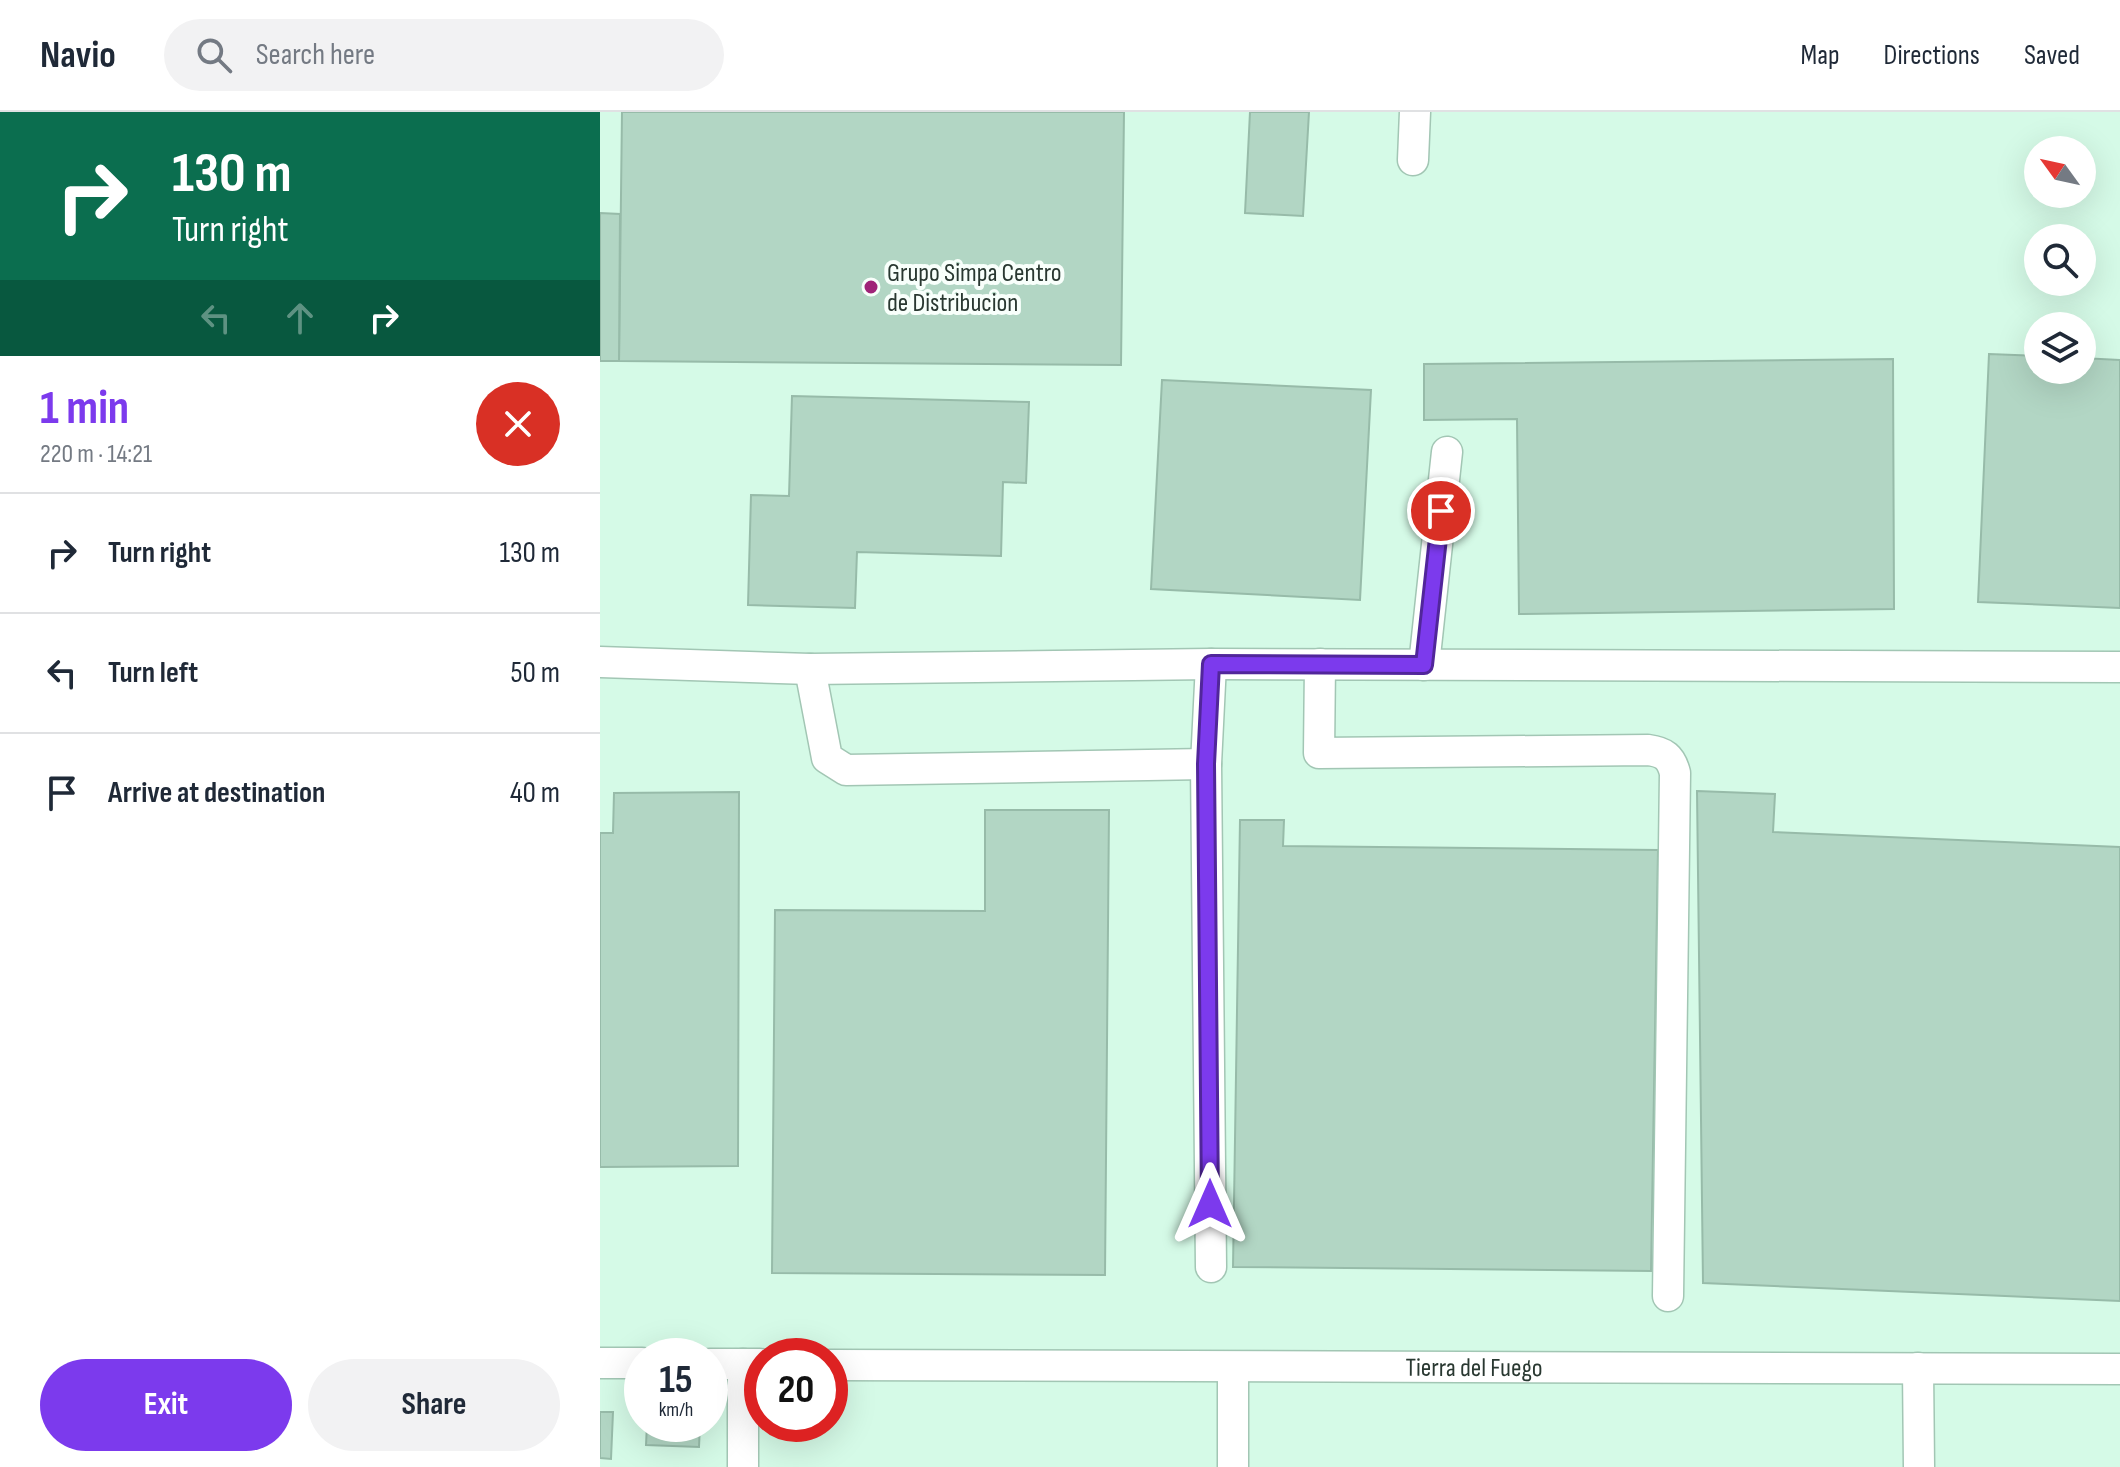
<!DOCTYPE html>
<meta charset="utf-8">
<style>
:root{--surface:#fff;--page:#f2f2f3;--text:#1f2937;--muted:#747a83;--line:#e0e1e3;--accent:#7c3aed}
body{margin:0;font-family:"Sofia Sans Condensed",sans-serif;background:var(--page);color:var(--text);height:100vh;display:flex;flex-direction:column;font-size:30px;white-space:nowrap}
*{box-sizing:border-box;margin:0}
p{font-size:26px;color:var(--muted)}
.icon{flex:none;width:44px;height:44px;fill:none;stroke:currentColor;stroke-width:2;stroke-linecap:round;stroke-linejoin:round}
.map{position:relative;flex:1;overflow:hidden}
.details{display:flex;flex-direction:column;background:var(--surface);width:600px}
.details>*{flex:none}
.guide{background:#0b6e4f;color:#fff;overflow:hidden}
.needle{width:52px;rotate:303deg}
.fabs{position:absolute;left:1424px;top:24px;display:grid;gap:16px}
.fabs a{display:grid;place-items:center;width:72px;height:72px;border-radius:50%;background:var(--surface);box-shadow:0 8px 32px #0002;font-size:40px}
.speed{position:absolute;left:24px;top:1226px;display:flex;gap:16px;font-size:40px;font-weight:700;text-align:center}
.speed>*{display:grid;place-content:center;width:104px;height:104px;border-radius:50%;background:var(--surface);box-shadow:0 8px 32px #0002;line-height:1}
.speed small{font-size:20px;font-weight:400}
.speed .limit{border:12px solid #d22;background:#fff;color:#111}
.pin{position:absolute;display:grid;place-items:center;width:68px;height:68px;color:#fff;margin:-34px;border:4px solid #fff;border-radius:50%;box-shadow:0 2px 8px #0007}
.me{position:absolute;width:88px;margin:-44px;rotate:0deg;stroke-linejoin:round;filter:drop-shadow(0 0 6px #0008)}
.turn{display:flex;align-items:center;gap:28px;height:168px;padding:0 40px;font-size:36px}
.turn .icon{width:104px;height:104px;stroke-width:2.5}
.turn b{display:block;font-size:56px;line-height:68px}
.lanes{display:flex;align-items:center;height:76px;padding:0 40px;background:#0003;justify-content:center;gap:40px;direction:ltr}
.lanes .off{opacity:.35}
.round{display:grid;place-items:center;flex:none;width:84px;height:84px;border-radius:42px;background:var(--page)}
.headline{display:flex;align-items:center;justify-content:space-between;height:136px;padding:0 40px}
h1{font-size:48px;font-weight:700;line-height:60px;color:var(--accent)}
.action{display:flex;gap:16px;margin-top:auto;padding:16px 40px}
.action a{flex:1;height:92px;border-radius:48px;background:var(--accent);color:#fff;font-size:32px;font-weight:700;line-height:92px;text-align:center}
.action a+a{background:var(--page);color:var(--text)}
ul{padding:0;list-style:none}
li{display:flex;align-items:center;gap:24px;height:120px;padding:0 40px;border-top:2px solid var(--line)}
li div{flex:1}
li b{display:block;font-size:30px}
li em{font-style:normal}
header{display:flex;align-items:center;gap:48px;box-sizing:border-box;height:112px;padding:0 40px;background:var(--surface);border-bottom:2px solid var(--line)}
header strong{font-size:38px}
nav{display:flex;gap:44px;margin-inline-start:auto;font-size:28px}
.search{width:560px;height:72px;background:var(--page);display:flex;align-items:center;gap:20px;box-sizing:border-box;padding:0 28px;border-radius:44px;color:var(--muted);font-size:30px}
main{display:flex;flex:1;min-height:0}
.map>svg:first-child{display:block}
.building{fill:#b2d6c4;stroke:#97bba9;stroke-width:2}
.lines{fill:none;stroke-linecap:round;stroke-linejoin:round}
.minor-casing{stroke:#a2c6b4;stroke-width:33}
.minor{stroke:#fff;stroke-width:30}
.route-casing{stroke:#51269a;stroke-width:20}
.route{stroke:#7c3aed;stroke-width:14}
.poi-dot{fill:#9f2378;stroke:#f8fffb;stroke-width:3}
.labels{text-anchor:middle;stroke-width:8;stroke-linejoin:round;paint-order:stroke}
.poi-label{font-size:26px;fill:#293831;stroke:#f8fffb;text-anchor:start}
.street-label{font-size:26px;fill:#293831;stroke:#f8fffb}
</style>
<header>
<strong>Navio</strong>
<div class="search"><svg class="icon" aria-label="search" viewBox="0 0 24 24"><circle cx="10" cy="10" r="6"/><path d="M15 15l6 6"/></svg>Search here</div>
<nav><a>Map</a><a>Directions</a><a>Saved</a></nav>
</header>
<main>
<section class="details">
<div class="guide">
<div class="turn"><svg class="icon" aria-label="right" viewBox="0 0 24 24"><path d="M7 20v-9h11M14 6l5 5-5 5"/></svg><div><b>130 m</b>Turn right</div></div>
<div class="lanes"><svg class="icon off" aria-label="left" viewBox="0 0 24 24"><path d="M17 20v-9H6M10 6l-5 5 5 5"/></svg><svg class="icon off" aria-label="ahead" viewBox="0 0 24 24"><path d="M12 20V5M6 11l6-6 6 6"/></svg><svg class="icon" aria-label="right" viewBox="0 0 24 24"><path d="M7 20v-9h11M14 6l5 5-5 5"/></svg></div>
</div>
<div class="headline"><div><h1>1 min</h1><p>220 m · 14:21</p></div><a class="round" style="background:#d93025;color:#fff"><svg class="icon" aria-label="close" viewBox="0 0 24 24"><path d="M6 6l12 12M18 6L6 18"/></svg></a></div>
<ul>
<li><svg class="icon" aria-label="right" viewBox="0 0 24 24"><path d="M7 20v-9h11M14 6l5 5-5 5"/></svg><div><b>Turn right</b></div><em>130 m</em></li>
<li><svg class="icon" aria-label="left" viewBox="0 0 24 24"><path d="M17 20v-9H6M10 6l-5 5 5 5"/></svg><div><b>Turn left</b></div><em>50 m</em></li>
<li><svg class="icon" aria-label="arrive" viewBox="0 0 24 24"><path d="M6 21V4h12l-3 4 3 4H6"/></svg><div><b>Arrive at destination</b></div><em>40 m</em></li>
</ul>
<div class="action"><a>Exit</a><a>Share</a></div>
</section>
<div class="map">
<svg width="1520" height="1355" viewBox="0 0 1520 1355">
<rect width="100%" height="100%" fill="#d5fae7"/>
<g class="building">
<polygon points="22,0 524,0 521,253 19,249"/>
<polygon points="650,0 709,0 703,104 645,101"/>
<polygon points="0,101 20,102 19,249 0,249"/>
<polygon points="1389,242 1438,244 1438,258 1482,258 1482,246 1520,248 1520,496 1378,490"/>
<polygon points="1293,247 1294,497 919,502 917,307 824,308 824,252"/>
<polygon points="562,268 771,278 760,488 551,477"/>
<polygon points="192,284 429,290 426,371 403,370 401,444 257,440 255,496 148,493 151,383 189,384"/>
<polygon points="1097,679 1175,682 1173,720 1520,735 1520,1189 1103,1171"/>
<polygon points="139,680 138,1054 0,1055 0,721 13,721 14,681"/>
<polygon points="385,698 509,698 505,1163 172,1161 175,798 385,799"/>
<polygon points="640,708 684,708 683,734 1058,738 1051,1159 633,1155"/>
<polygon points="0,1300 13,1300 11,1347 0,1346"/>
<polygon points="47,1312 100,1312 99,1335 46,1333"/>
</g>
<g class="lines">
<g class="minor-casing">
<g id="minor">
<polyline points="813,48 815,0"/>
<polyline points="0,550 210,557 611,552 1520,555"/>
<path d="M720,552L719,641L1048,638C1064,640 1071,645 1075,661L1068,1184"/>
<polyline points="824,553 847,340"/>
<polyline points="210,557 227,646 246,658 606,652"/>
<polyline points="611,1155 606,652 611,552"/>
<polyline points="0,1251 42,1251"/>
<polyline points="110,1252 160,1252"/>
<polyline points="143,1252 143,1355"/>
<path id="s1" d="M230,1253L1520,1257"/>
<polyline points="1318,1256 1319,1355"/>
<polyline points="633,1257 633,1355"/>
</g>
</g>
<use href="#minor" class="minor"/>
</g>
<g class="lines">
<g class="route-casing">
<polyline id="route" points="610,1092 606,652 611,552 824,553 841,399"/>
</g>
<use href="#route" class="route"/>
</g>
<circle class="poi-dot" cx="271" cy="175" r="8"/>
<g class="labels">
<g class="poi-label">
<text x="287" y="169">Grupo Simpa Centro<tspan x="287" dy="30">de Distribucion</tspan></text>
</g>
<g class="street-label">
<text dy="9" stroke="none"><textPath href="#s1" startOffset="644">Tierra del Fuego</textPath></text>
</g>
</g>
</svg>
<div class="fabs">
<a><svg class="needle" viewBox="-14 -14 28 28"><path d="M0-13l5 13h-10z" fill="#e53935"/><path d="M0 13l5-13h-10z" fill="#747a83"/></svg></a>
<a><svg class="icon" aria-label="search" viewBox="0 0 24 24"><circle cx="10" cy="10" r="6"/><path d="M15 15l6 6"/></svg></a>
<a><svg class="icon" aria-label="layers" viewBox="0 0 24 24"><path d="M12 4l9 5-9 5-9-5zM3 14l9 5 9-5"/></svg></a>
</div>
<div class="speed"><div>15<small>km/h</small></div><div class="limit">20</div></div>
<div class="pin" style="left:841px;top:399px;background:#d93025"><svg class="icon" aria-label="arrive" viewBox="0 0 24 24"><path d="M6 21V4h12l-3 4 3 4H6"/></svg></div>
<svg class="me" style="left:610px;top:1092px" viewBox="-20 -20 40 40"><path d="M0-17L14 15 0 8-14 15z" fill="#7c3aed" stroke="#fff" stroke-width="4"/></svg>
</div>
</main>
